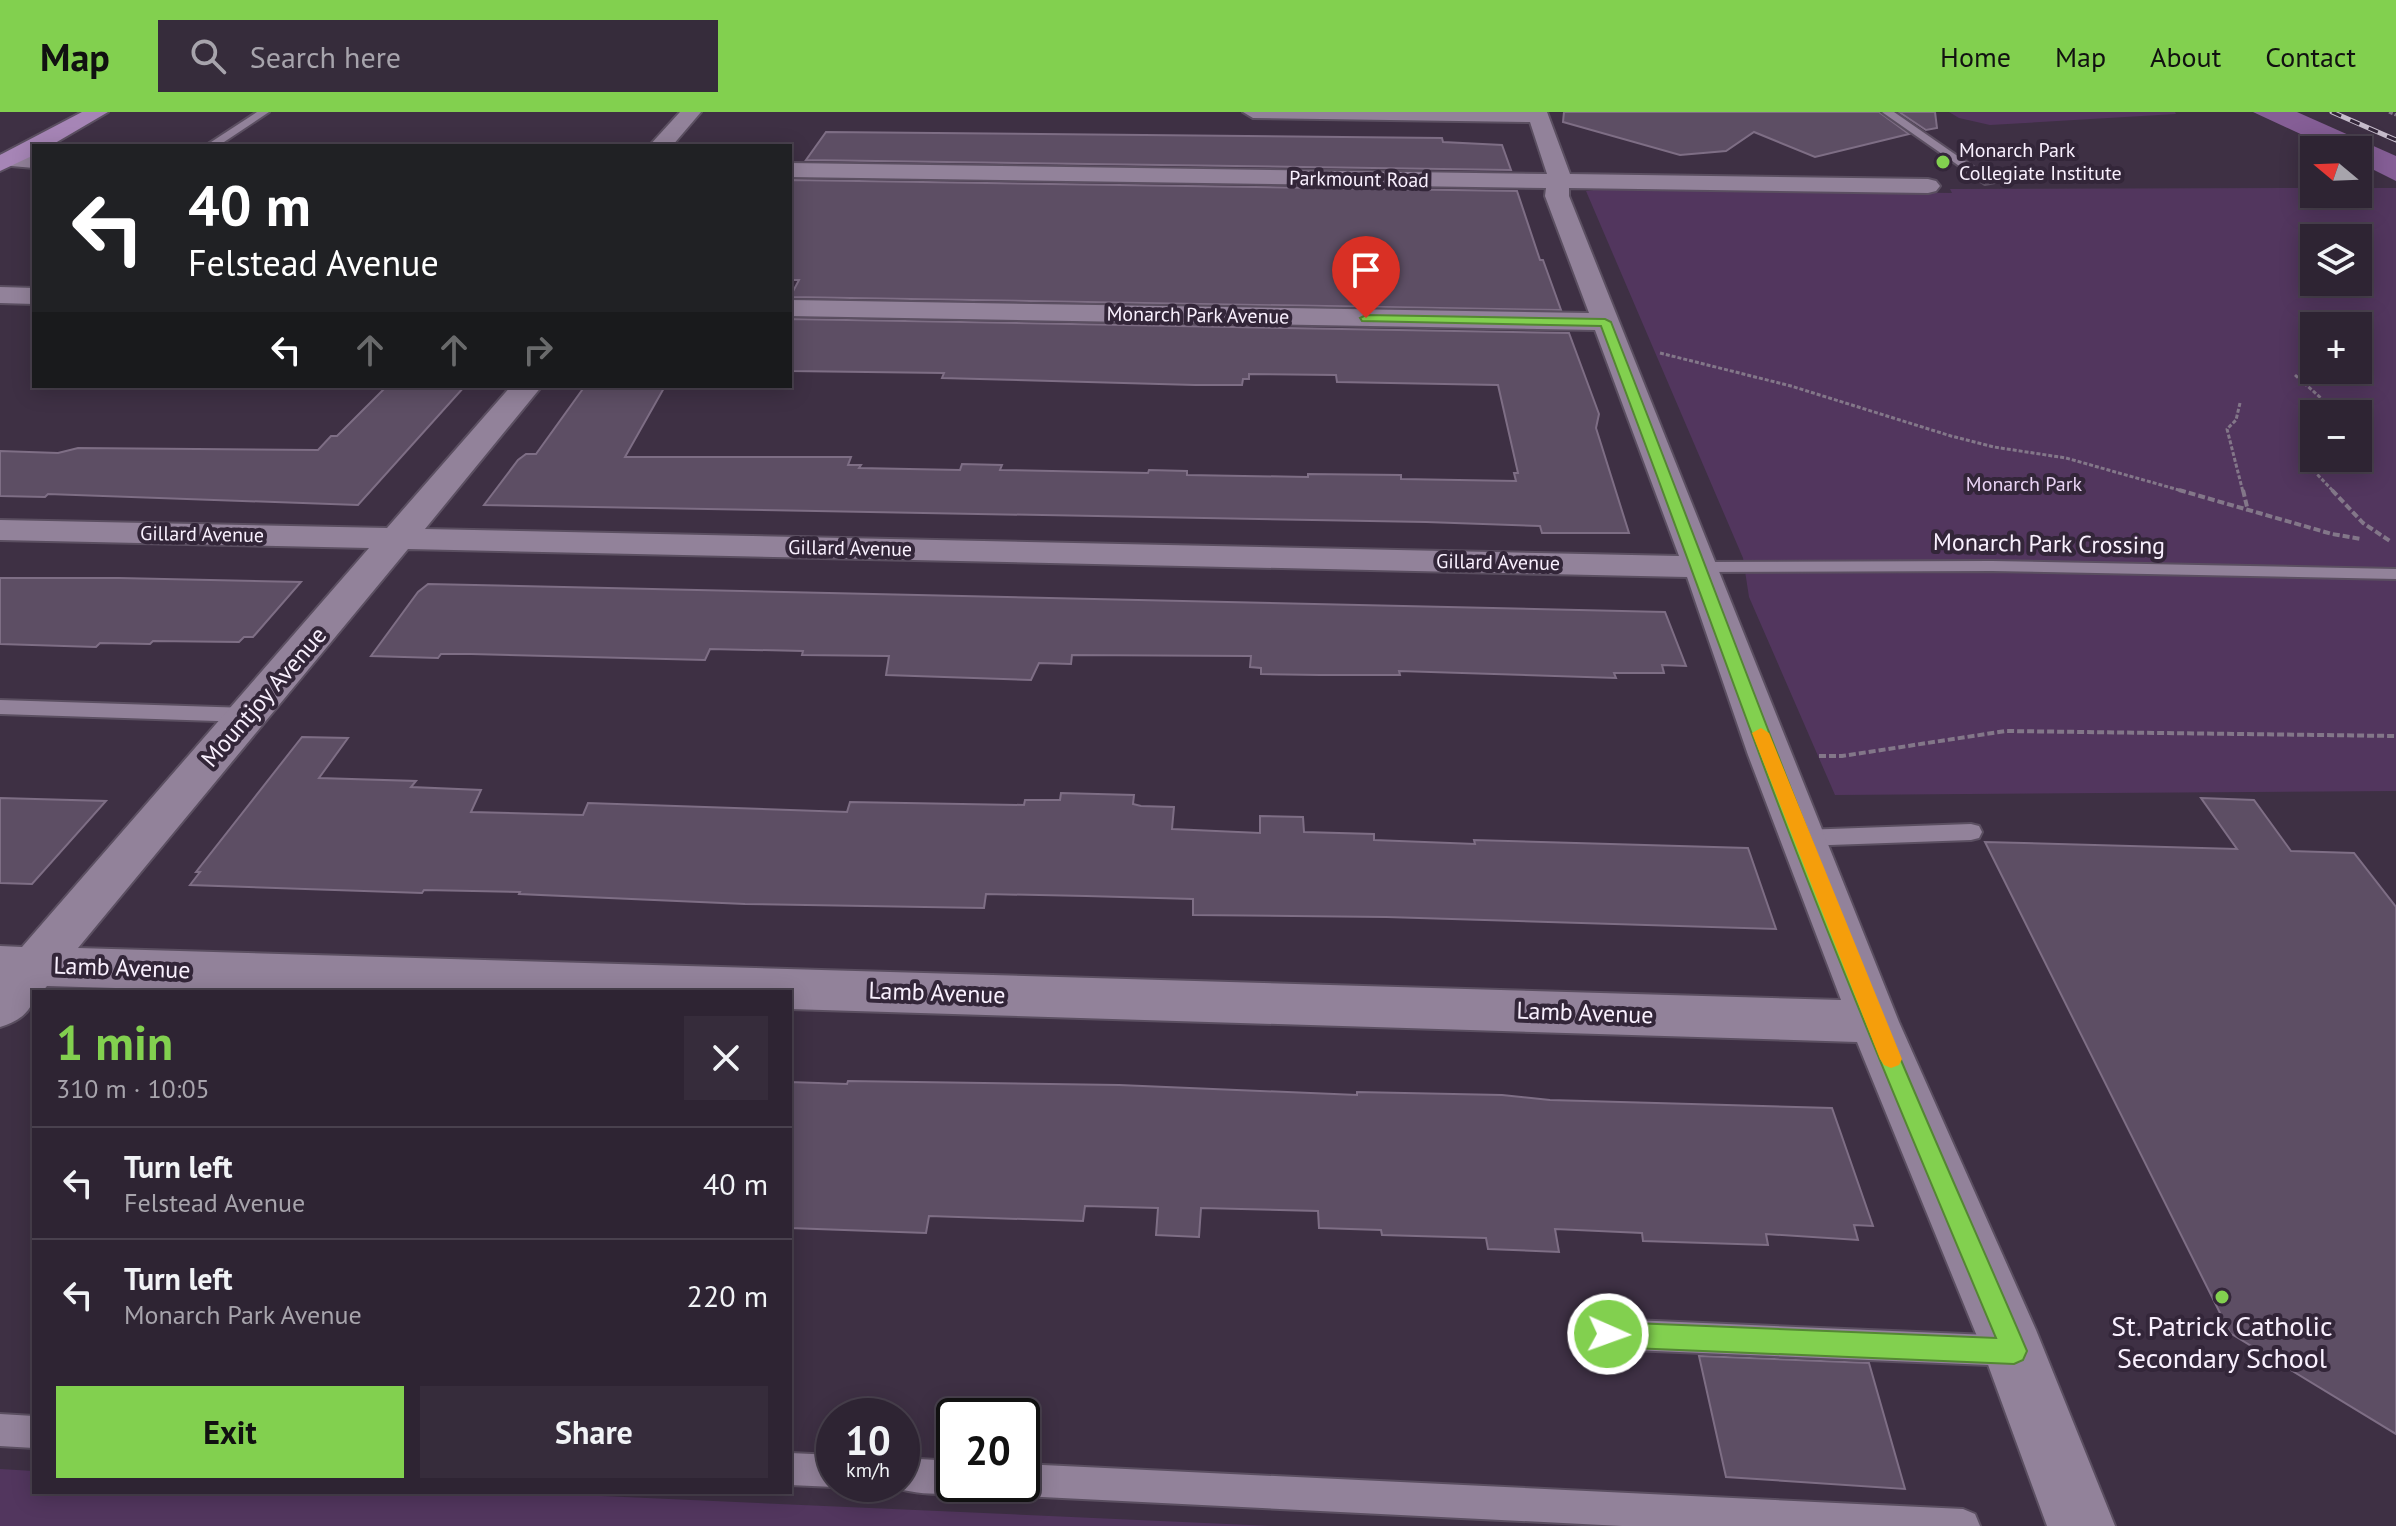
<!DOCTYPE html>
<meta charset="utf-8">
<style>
:root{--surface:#2e2433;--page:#362c3b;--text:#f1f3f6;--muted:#a7a4ac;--line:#49414e;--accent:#82d04f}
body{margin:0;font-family:"PT Sans",sans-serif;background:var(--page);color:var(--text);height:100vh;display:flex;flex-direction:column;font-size:30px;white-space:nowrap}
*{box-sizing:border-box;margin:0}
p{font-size:26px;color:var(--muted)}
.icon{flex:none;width:44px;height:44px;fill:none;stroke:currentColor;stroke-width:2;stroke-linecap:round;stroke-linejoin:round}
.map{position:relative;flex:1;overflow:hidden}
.details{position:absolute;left:32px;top:878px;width:760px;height:504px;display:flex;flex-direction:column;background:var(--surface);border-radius:0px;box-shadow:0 4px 20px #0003,0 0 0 2px var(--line)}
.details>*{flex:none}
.banner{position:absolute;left:32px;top:32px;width:760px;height:244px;border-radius:0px;box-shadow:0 4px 20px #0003,0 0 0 2px var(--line);background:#202124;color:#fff;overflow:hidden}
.needle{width:52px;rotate:289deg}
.controls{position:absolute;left:2300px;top:24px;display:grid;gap:16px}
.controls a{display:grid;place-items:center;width:72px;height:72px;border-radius:0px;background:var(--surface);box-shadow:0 4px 20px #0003,0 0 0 2px var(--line);font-size:40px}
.speed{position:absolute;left:816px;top:1286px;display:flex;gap:16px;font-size:40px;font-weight:700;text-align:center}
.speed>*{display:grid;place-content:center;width:104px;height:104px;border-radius:50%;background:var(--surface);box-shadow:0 4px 20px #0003,0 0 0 2px var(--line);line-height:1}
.speed small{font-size:20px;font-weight:400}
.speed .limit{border:4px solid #111;border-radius:12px;background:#fff;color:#111}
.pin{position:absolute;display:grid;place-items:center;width:68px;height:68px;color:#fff;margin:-82px -34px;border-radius:50% 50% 50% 0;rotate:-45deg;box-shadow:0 0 8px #0007}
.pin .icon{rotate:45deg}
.me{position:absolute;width:88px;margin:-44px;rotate:92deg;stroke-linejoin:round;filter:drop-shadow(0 0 6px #0008)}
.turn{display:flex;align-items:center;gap:28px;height:168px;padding:0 24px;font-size:36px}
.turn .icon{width:104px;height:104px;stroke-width:2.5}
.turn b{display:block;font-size:56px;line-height:68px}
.lanes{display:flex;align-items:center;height:76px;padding:0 24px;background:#0003;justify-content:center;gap:40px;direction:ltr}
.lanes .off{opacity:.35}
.round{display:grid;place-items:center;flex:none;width:84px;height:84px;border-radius:0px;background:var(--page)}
.head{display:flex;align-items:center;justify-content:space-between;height:136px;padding:0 24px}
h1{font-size:48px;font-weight:700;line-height:60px;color:var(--accent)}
.button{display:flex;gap:16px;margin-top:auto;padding:16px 24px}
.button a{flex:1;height:92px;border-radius:0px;background:var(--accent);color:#111;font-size:32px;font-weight:700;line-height:92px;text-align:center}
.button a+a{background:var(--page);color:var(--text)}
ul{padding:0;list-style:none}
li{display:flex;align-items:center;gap:24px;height:112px;padding:0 24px;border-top:2px solid var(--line)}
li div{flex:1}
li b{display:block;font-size:30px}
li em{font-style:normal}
header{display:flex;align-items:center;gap:48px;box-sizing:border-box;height:112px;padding:0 40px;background:var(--accent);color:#111}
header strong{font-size:38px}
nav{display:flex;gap:44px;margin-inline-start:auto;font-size:28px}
.search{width:560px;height:72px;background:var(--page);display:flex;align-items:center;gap:20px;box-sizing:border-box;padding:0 28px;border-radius:0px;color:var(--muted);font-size:30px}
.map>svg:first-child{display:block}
.green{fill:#52365e;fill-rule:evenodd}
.forest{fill:#855e96}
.building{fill:#5d4e64;stroke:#7e6e85;stroke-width:2}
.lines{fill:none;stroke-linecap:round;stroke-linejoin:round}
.service-casing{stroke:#5b4f61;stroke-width:4}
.minor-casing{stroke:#5b4f61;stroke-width:4}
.primary-casing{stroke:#5b4f61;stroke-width:4}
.path-far1{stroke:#837789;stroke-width:3;stroke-dasharray:4 2;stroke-linecap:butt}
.path{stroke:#837789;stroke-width:4;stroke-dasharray:7 3;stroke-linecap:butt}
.service{fill:#92829a;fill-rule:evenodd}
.minor{fill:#92829a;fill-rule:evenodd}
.primary{fill:#a685b6;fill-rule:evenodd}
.rail-casing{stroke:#c7bdcc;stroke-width:5}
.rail{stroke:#332639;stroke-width:3;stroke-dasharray:10;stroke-linecap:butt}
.route{fill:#82d04f;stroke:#548733;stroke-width:2}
.slow{fill:#f59e0b}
.poi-dot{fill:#82d04f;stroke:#332639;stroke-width:3}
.labels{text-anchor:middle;stroke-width:8;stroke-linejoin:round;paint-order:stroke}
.far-poi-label{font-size:20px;fill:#f9f0fe;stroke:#332639;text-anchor:start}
.far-street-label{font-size:20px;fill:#f9f0fe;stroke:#332639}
.far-park-label{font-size:20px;fill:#e9d3f4;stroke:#332639}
.street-label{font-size:24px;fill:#f9f0fe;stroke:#332639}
.near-poi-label{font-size:28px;fill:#f9f0fe;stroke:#332639}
</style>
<header>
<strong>Map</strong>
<div class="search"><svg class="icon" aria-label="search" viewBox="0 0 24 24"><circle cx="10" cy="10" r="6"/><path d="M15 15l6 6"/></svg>Search here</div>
<nav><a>Home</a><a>Map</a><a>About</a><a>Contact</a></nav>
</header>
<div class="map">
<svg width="2396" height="1414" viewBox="0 0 2396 1414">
<rect width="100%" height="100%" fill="#3e3044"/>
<g class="green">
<polygon points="1949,0 2175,0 2176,2 1990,13 1959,6"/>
<path d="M1609,76L1952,81L1950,77L2314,76V82H2358V76H2396V679L1835,683L1749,485L1743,446L1586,79ZM2314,126H2358V170H2314ZM2314,214H2358V258H2314ZM2314,302H2358V346H2314Z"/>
<polygon points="0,1357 34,1359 34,1380 513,1380 1272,1414 0,1414"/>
</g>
<polygon class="forest" points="2253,0 2297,0 2396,44 2396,69 2358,50 2358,38 2335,38"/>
<g class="building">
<polygon points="1564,0 1879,0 1909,22 1815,45 1754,20 1726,39 1680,43 1563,10"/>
<polygon points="1899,0 1935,0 1937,16 1926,18"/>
<polygon points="826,20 1442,26 1443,30 1502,33 1511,58 806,48"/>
<polygon points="793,68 1517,79 1540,148 1543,148 1561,198 790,185 799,168 790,168 790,72"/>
<polygon points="790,207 1569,221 1599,302 1596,316 1629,421 1542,421 1540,414 1426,410 484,393 518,348 526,342 536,342 585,274 664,276 625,345 851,345 848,353 861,353 859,356 960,358 962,352 1002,353 1000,358 1148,361 1149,358 1187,359 1187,363 1308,365 1308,362 1401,363 1401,367 1516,369 1514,361 1518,361 1498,273 1337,270 1336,263 1249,262 1249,267 1243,267 1242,273 1195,273 942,266 944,261 790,259"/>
<polygon points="387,274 465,274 358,393 48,382 45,385 0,384 0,339 58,341 78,336 318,338 331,324 337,324"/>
<polygon points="0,466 119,466 301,470 253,525 244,525 239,530 153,529 150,532 100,531 96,535 0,532"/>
<polygon points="428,472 1665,500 1686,554 1662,553 1664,561 1614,561 1616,566 1399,559 1400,563 1320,563 1261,562 1261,556 1250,555 1251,544 1248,544 1072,543 1071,552 1039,551 1031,568 886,563 889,544 802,543 803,539 710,537 705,548 471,542 441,542 438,546 371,544 418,480"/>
<polygon points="302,625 348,626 319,666 416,669 411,675 481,678 471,700 583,703 588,691 847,700 850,690 1024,693 1025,688 1060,688 1061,681 1134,683 1133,692 1141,694 1174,695 1172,717 1260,721 1260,704 1303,705 1304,720 1374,722 1374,728 1475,732 1474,728 1748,736 1776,817 1386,805 1193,803 1193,787 1086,784 986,782 984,796 745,792 519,782 520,780 424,778 422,781 190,773 200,760 196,760"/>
<polygon points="0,686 106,689 32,772 0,771"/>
<polygon points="2201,686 2254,688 2291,739 2354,741 2396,795 2396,1322 2230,1221 1985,730 2237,737"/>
<polygon points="848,969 1119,973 1357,983 1357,980 1502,983 1550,988 1832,996 1873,1114 1854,1113 1858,1128 1766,1122 1768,1133 1643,1129 1642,1121 1555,1117 1559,1140 1488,1137 1486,1126 1382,1123 1381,1118 1319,1116 1318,1099 1201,1096 1199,1125 1156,1123 1158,1096 1085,1094 1083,1109 929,1104 926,1121 790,1116 790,970 847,972"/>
<polygon points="1699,1244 1869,1251 1905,1377 1726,1365"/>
</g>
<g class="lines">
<g class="service-casing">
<g id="service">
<polygon points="257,0 269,0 218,34 205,34"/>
<polygon points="1882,0 1894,0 1995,70 1985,72"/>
<polygon points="1992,449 2396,457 2396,467 1992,459 1701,460 1692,455 1701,450"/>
<polygon points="0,588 248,596 258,603 248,610 0,602"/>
<polygon points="1971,712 1979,714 1982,720 1979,726 1971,728 1802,734 1794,732 1791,726 1794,720 1802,718"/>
<polygon points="1608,1207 2013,1224 2024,1228 2028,1239 2024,1250 2013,1254 1608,1237 1597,1233 1593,1222 1597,1211"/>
<polygon points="0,1302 34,1304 34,1336 0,1334"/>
<polygon points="790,1341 834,1343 834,1372 842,1372 834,1375 790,1373"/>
<path d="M902,1346L954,1349V1372H968L966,1377C945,1385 911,1382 890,1374L902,1372Z"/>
<polygon points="1022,1352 1963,1397 1975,1402 1980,1414 1622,1414 1022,1384 1010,1380 1007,1372 1022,1372"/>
</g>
</g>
<g class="minor-casing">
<g id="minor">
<polygon points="680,0 701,0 672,34 649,34"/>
<path d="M1243,0H1547L1570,62L1928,67L1936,69L1940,74L1936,79L1928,81L1569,76V84L1899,910L2036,1218L2115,1414H2047L1983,1239L1857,930L790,897V880H252L47,874L42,880H34C34,900 17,910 0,915V834L22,835L369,436L0,428V408L387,416L511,274H542L425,417L1679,444L1595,218L790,204V188L1589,201L1545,84L1546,76L790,65V51L1547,62L1530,10L1253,6ZM408,437L1687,465L1748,643L1841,888L78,836Z"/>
<polygon points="7,41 34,42 34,56 0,53 0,43"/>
<polygon points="0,175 34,176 34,192 0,191"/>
</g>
</g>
<g class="primary-casing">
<polygon id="primary" points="82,0 108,0 50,34 34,34 34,43 0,59 0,43"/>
</g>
<g class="path-far1">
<polyline points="2389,0 2396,3"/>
<polyline points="1660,241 1791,274 1951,324 1994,335 2066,346 2186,380"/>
<polyline points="2295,263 2339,302"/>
<polyline points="2240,291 2236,308 2227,317 2243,380"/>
<polyline points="2328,346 2314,359 2334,380"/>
</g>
<g class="path">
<polyline points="2179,378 2332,422 2361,427"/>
<polyline points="2243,378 2248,399"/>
<polyline points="2332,378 2363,411 2390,429"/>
<polyline points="1819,644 1842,644 2006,619 2396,624"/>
</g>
<use href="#service" class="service"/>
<use href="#minor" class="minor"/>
<use href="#primary" class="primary"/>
<g class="rail-casing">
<polyline id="rail" points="2332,0 2396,28"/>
</g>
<use href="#rail" class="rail"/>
</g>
<path class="route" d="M1366,203L1605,207L1611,210C1703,443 1788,679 1885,910C1931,1021 1980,1129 2027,1239L2023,1248L2014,1252L1608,1235L1599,1231L1596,1222L1599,1214L1608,1210L1996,1226C1915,1033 1833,840 1760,644C1707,500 1655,357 1601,214L1362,209L1360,206Z"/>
<polygon class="slow" points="1761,616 1769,621 1902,947 1899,953 1891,956 1884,953 1880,947 1752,621"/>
<g class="poi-dot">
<circle cx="1943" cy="50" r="8"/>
<circle cx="2222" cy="1185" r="8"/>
</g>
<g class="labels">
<g class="far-poi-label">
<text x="1959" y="45">Monarch Park<tspan x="1959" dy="23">Collegiate Institute</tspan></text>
</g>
<g class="far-street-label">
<text transform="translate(1359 67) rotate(1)" y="7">Parkmount Road</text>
<text transform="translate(1198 203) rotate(1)" y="7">Monarch Park Avenue</text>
<text transform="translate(202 422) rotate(1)" y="7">Gillard Avenue</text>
<text transform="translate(850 436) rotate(1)" y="7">Gillard Avenue</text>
<text transform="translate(1498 450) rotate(1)" y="7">Gillard Avenue</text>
</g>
<g class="far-park-label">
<text x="2024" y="379">Monarch Park</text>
</g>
<g class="street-label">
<text transform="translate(2049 432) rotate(1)" y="8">Monarch Park Crossing</text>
<text transform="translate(264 585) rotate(-49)" y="8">Mountjoy Avenue</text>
<text transform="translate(122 856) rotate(2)" y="8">Lamb Avenue</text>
<text transform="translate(937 881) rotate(2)" y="8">Lamb Avenue</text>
<text transform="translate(1585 901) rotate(2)" y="8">Lamb Avenue</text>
</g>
<g class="near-poi-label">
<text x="2222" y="1224">St. Patrick Catholic<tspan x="2222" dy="32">Secondary School</tspan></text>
</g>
</g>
</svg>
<div class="controls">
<a><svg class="needle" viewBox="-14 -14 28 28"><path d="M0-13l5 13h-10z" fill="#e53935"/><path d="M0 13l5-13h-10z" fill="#a7a4ac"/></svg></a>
<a><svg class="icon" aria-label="layers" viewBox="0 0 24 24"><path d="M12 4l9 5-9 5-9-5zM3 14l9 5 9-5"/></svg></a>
<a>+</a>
<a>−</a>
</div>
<div class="speed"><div>10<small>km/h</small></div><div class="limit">20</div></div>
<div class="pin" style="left:1366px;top:206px;background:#d93025"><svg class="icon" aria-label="arrive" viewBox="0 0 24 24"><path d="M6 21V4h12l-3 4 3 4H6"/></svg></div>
<svg class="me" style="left:1608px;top:1222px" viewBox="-20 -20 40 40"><circle r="17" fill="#82d04f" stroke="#fff" stroke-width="3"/><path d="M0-11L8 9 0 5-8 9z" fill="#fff"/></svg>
<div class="banner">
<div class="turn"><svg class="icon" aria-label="left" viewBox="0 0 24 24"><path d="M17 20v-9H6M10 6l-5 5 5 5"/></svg><div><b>40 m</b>Felstead Avenue</div></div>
<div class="lanes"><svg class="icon" aria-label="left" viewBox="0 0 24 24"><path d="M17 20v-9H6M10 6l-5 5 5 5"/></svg><svg class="icon off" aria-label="ahead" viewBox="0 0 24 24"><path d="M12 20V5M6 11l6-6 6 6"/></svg><svg class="icon off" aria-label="ahead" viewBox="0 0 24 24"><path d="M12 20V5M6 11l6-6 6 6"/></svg><svg class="icon off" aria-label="right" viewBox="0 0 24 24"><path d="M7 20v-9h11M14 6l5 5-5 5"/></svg></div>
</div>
<section class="details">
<div class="head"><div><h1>1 min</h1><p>310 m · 10:05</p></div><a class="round"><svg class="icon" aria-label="close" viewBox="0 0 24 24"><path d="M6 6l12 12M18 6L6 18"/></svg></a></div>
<ul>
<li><svg class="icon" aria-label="left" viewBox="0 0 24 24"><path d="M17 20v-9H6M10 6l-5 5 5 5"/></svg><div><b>Turn left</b><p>Felstead Avenue</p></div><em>40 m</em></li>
<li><svg class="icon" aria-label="left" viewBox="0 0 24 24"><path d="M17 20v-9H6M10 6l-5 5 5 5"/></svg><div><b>Turn left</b><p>Monarch Park Avenue</p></div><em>220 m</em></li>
</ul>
<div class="button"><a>Exit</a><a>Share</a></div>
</section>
</div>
